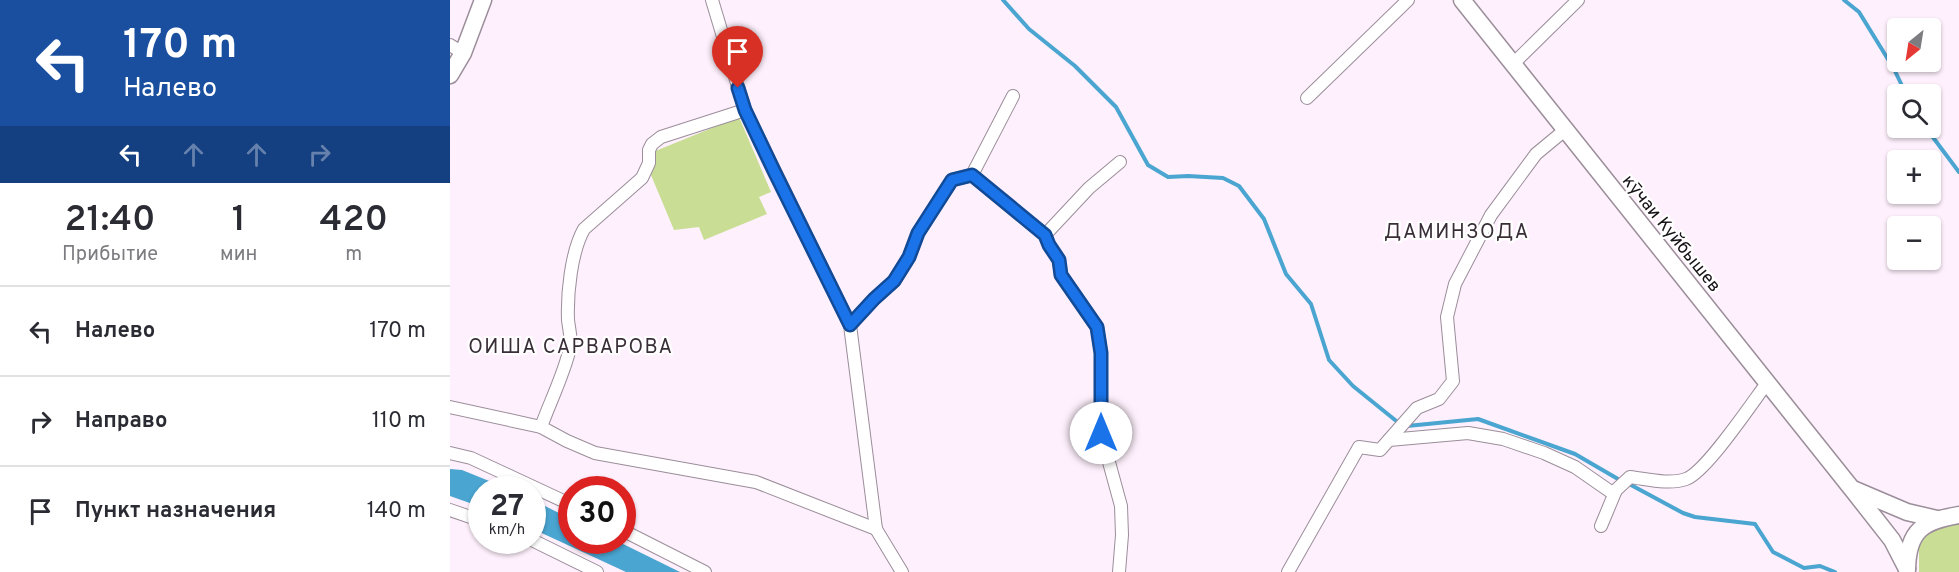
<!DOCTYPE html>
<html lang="ru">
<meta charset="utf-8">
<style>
:root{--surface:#fff;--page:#f7f7f7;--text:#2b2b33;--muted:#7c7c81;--line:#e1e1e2}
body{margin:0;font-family:Overpass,sans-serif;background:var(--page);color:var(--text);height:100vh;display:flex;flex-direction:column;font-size:22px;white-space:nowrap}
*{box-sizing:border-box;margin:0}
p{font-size:20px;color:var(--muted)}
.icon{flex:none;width:33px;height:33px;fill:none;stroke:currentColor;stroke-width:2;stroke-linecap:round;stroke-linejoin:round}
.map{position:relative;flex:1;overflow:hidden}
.panel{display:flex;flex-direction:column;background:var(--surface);width:450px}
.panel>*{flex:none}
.hud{background:#1a4fa0;color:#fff;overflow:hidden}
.needle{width:39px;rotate:210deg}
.controls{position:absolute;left:1437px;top:18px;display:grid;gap:12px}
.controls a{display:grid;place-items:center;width:54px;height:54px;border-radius:6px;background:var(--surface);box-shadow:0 2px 4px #0004;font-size:30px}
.speed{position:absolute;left:18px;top:476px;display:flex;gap:12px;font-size:30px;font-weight:700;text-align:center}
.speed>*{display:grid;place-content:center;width:78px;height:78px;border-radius:50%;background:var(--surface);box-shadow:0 2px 4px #0004;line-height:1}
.speed small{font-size:15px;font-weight:400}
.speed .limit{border:9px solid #d22;background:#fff;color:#111}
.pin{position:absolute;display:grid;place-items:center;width:51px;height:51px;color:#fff;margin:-62px -26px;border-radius:50% 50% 50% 0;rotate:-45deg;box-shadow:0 0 6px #0007}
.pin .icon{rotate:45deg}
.me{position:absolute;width:66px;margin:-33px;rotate:0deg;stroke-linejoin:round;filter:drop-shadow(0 0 4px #0008)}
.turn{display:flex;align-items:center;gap:21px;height:126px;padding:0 24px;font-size:27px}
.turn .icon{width:78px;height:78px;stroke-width:2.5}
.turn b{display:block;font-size:42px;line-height:51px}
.lanes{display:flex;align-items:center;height:57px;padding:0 24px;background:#0003;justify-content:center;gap:30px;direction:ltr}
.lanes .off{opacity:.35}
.eta{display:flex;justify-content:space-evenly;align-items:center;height:102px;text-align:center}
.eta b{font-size:36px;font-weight:600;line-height:42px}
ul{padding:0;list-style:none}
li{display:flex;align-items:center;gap:18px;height:90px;padding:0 24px;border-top:2px solid var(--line)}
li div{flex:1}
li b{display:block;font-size:22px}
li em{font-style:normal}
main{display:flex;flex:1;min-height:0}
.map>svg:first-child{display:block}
.green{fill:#c9de94}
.water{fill:#4aa5d1}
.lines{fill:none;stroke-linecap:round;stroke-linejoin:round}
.stream{stroke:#4aa5d1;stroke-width:4}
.street-casing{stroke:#9b8e9a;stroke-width:14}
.secondary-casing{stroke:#9b8e9a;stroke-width:19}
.street{stroke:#fff;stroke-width:12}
.secondary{stroke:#fff;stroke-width:16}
.route-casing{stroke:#114b97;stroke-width:15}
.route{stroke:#1a73e8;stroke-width:10}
.labels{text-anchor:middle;stroke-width:4.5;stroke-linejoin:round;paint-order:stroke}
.street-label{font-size:18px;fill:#171216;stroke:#fff}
.neighbourhood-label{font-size:20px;letter-spacing:1.5px;fill:#392e38;stroke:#fff}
</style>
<main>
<section class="panel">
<div class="hud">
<div class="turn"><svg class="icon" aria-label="left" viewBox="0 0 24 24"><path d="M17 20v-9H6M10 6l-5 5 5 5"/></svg><div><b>170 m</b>Налево</div></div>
<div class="lanes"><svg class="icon" aria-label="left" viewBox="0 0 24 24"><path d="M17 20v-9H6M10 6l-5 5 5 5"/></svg><svg class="icon off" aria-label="ahead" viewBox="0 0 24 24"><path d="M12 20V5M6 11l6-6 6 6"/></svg><svg class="icon off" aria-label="ahead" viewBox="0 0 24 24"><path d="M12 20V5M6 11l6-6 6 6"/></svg><svg class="icon off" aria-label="right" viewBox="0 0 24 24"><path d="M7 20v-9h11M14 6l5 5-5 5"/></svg></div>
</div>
<div class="eta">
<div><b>21:40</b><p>Прибытие</p></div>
<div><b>1</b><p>мин</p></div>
<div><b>420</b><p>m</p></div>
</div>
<ul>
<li><svg class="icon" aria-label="left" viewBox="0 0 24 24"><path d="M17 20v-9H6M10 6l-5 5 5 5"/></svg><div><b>Налево</b></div><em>170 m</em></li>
<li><svg class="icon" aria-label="right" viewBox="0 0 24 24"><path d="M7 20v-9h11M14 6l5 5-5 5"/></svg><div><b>Направо</b></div><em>110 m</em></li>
<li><svg class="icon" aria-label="arrive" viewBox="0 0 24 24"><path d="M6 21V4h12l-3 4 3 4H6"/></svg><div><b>Пункт назначения</b></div><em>140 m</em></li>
</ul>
</section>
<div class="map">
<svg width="1509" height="572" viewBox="0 0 1509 572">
<rect width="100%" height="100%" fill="#fef0fc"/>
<g class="green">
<polygon points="289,117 321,192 309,197 317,214 254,240 249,227 224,230 193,156"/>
<polygon points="1509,520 1509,572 1469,572 1469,541 1479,527"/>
</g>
<g class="water">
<polygon points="0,469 12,470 59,489 32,489 31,507 0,496"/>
<polygon points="83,500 121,519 122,540 165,540 230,572 176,572 83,529"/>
</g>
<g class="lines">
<g class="stream">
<polyline points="553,0 579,29 625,66 666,107 698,165 718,177 738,176 773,178 789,186 814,219 836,274 861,304 879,360 903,386 950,424"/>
<polyline points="1394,0 1409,12 1444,69 1456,94"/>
<polyline points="1476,128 1509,172"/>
<polyline points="957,426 1028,419 1125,454 1168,479"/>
<polyline points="1181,485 1233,513 1245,517 1305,524 1323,552 1354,568 1370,566 1385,572"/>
</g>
<g class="street-casing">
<g id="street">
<polyline points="262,0 295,110 400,325 426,529"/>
<polyline points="0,45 13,53"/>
<polyline points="1063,64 1128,0"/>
<polyline points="857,98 958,0"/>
<polyline points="522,175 595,235 599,245 609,260 611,275 647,327 651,353 651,433 671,506 672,535 669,572"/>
<polyline points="595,235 639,188 670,162"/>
<polyline points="400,325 424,299 444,281 459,257 468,233 502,180 522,175 563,96"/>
<polyline points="0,407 91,427 117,441 145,453 306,482 426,529 452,572"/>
<path d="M91,427C100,402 114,374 120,348C122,340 119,329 118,320C117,294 121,252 134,229L192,178L199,163V150L202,144L211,137L295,110"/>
<path d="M939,440L1018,433L1053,439L1094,453L1125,467L1161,492L1166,490L1180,477C1197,479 1219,485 1236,479C1256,472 1302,403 1317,383"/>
<polyline points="0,453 21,458 122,505"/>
<polyline points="0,510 32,521"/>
<polyline points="1151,526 1166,490"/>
<polyline points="172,530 255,572"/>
<polyline points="82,540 147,572"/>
<polyline points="838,572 909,447 930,450 967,408 989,399 1003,381 997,317 1005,284 1041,215 1086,154 1115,130"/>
</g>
</g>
<g class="secondary-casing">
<g id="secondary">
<polyline points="1012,0 1402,489 1442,540 1457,569"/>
<polyline points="0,75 13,53 33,0"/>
<polyline points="1403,489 1457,512 1487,519"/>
<path d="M1457,569C1458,530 1473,521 1509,515"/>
</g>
</g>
<use href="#street" class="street"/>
<use href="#secondary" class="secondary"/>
</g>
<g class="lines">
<g class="route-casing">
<polyline id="route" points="288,88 295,110 324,171 400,325 424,299 444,281 459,257 468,233 502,180 522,175 595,235 599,245 609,260 611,275 647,327 651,353 651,433"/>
</g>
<use href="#route" class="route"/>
</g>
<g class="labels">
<g class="street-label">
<text transform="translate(1222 233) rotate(51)" y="6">кӯчаи Куйбышев</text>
</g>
<g class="neighbourhood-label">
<text x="1007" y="238">ДАМИНЗОДА</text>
<text x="121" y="353">ОИША САРВАРОВА</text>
</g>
</g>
</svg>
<div class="controls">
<a><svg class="needle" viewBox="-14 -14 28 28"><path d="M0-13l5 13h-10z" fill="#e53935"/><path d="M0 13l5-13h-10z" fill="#7c7c81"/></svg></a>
<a><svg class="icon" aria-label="search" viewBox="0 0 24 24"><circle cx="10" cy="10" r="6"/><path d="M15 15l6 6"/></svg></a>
<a>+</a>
<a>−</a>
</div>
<div class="speed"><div>27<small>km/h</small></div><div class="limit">30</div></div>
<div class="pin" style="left:288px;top:88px;background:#d93025"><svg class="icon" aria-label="arrive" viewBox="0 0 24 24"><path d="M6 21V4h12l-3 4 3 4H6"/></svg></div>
<svg class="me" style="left:651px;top:433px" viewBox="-20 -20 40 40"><circle r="19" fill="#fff"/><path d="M0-13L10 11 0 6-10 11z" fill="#1a73e8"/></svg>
</div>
</main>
